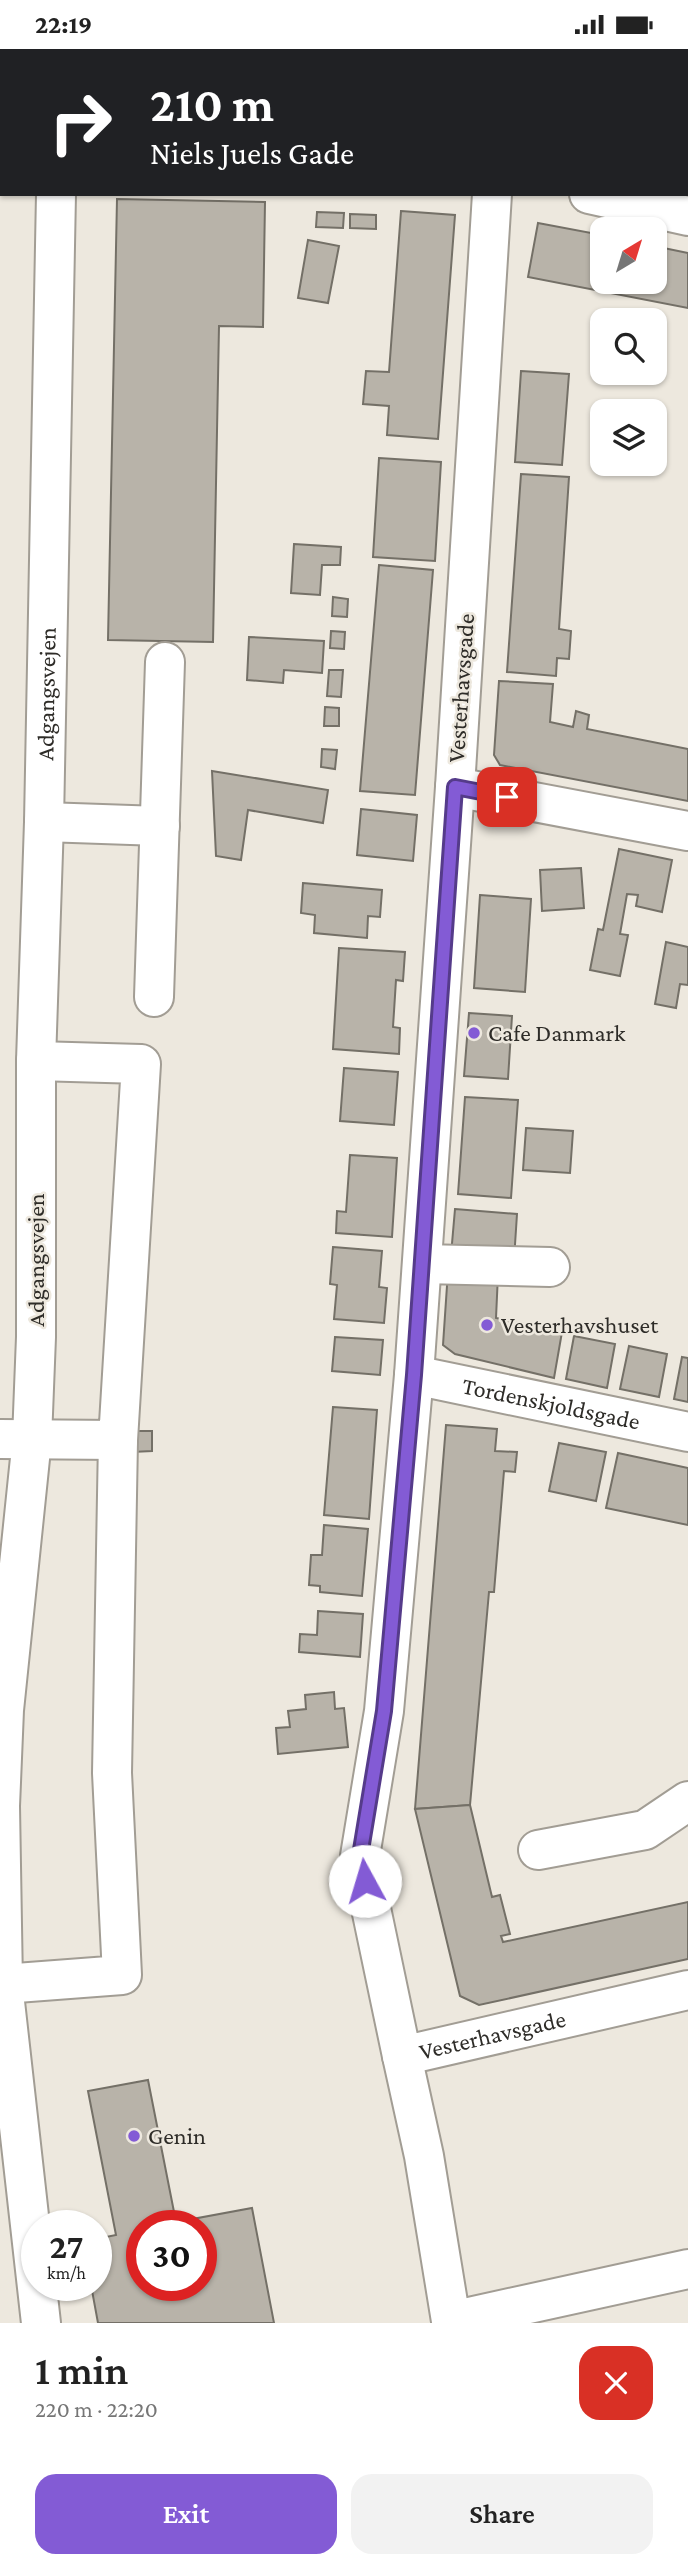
<!DOCTYPE html>
<meta charset="utf-8">
<style>
:root{--surface:#fff;--page:#f2f2f2;--text:#222;--muted:#767676;--accent:#835bd5}
body{margin:0;font-family:"Crimson Pro",serif;background:var(--page);color:var(--text);height:100vh;display:flex;flex-direction:column;font-size:26px;white-space:nowrap}
*{box-sizing:border-box;margin:0}
p{font-size:23px;color:var(--muted)}
.icon{flex:none;width:38px;height:38px;fill:none;stroke:currentColor;stroke-width:2;stroke-linecap:round;stroke-linejoin:round}
.map{position:relative;height:2274px;overflow:hidden}
.sheet{display:flex;flex-direction:column;background:var(--surface);flex:1}
.sheet>*{flex:none}
.guide{position:absolute;left:0px;top:0px;width:690px;height:147px;box-shadow:0 2px 5px #0004;background:#202124;color:#fff;overflow:hidden}
.needle{width:46px;rotate:38deg}
.fabs{position:absolute;left:590px;top:168px;display:grid;gap:14px}
.fabs a{display:grid;place-items:center;width:77px;height:77px;border-radius:14px;background:var(--surface);box-shadow:0 2px 5px #0004;font-size:35px}
.speed{position:absolute;left:21px;top:2161px;display:flex;gap:14px;font-size:35px;font-weight:700;text-align:center}
.speed>*{display:grid;place-content:center;width:91px;height:91px;border-radius:50%;background:var(--surface);box-shadow:0 2px 5px #0004;line-height:1}
.speed small{font-size:18px;font-weight:400}
.speed .limit{border:10px solid #d22;background:#fff;color:#111}
.pin{position:absolute;display:grid;place-items:center;width:60px;height:60px;color:#fff;margin:-30px;border-radius:14px;box-shadow:0 4px 10px #0006}
.me{position:absolute;width:77px;margin:-38px;rotate:354deg;stroke-linejoin:round;filter:drop-shadow(0 0 5px #0008)}
.turn{display:flex;align-items:center;gap:24px;height:147px;padding:0 35px;font-size:32px}
.turn .icon{width:91px;height:91px;stroke-width:2.5}
.turn b{display:block;font-size:49px;line-height:60px}
.round{display:grid;place-items:center;flex:none;width:74px;height:74px;border-radius:21px;background:var(--page)}
.summary{display:flex;align-items:center;justify-content:space-between;height:119px;padding:0 35px}
h1{font-size:42px;font-weight:600;line-height:52px}
.primary-button{display:flex;gap:14px;margin-top:auto;padding:14px 35px}
.primary-button a{flex:1;height:80px;border-radius:21px;background:var(--accent);color:#fff;font-size:28px;font-weight:600;line-height:80px;text-align:center}
.primary-button a+a{background:var(--page);color:var(--text)}
.status{display:flex;justify-content:space-between;align-items:center;height:49px;padding:0 35px;background:var(--surface);direction:ltr}
.status svg{height:19px;fill:currentColor}
.map>svg:first-child{display:block}
.building{fill:#b8b3a9;stroke:#747067;stroke-width:2;fill-rule:evenodd}
.lines{fill:none;stroke-linecap:round;stroke-linejoin:round}
.minor-casing{stroke:#a29d94;stroke-width:42}
.minor{stroke:#fff;stroke-width:38}
.route-casing{stroke:#553b8a;stroke-width:18}
.route{stroke:#835bd5;stroke-width:12}
.poi-dot{fill:#835bd5;stroke:#ede8de;stroke-width:2.5}
.labels{text-anchor:middle;stroke-width:5;stroke-linejoin:round;paint-order:stroke}
.street-label{font-size:24px;fill:#2e2c28;stroke:#ede8de}
.poi-label{font-size:24px;fill:#2e2c28;stroke:#ede8de;text-anchor:start}
</style>
<div class="status"><b>22:19</b><svg viewBox="0 0 49 12"><path d="M0 12V9h3v3zM5 12V6h3v6zM10 12V3h3v9zM15 12V0h3v12zM26 1h20v11H26zM47 4h2v5h-2z"/></svg></div>
<div class="map">
<svg width="688" height="2274" viewBox="0 0 688 2274">
<rect width="100%" height="100%" fill="#ede8de"/>
<g class="building">
<polygon points="140,0 225,0 140,2"/>
<polygon points="244,0 458,0 244,2"/>
<rect x="527" y="0" width="56" height="2"/>
<polygon points="117,150 265,153 263,278 219,277 213,593 108,591"/>
<polygon points="401,162 455,166 438,390 387,386 389,357 363,355 366,322 389,323"/>
<polygon points="317,163 344,164 343,179 316,178"/>
<polygon points="350,165 376,166 376,180 350,179"/>
<polygon points="538,174 602,186 602,233 654,233 654,197 688,204 688,259 528,228"/>
<polygon points="308,191 339,197 328,254 298,249"/>
<polygon points="521,322 569,325 562,416 515,413"/>
<polygon points="379,409 441,413 435,512 373,508"/>
<polygon points="521,425 569,428 559,580 571,582 569,610 557,609 556,627 507,623"/>
<polygon points="294,495 341,498 340,516 322,516 320,546 291,544"/>
<polygon points="379,516 433,521 415,746 360,742"/>
<polygon points="333,548 348,550 347,568 332,567"/>
<polygon points="331,582 345,583 344,600 330,599"/>
<polygon points="249,588 324,592 322,624 284,621 283,634 247,631"/>
<polygon points="329,621 343,621 341,648 327,647"/>
<polygon points="499,632 553,635 550,673 573,678 576,662 589,666 587,680 688,700 688,752 500,716 494,706"/>
<polygon points="325,658 339,659 339,677 324,677"/>
<polygon points="322,700 337,701 335,720 321,718"/>
<polygon points="212,722 328,741 323,774 248,761 241,811 216,807"/>
<polygon points="361,760 417,766 413,812 357,806"/>
<polygon points="619,800 672,811 662,863 636,857 638,846 627,845 620,885 628,886 620,927 590,921 598,880 603,881"/>
<polygon points="581,819 584,859 542,862 540,821"/>
<polygon points="303,834 382,841 380,868 368,867 367,889 314,884 315,866 301,864"/>
<polygon points="480,846 531,850 525,943 474,939"/>
<polygon points="666,893 688,898 688,936 680,935 676,959 655,955"/>
<polygon points="339,899 405,903 403,932 396,931 393,978 400,979 399,1005 333,1000"/>
<polygon points="469,964 512,967 508,1030 464,1027"/>
<polygon points="344,1019 398,1023 394,1076 340,1072"/>
<polygon points="465,1048 518,1051 511,1149 458,1145"/>
<polygon points="526,1079 573,1082 570,1124 523,1121"/>
<polygon points="350,1106 397,1109 392,1188 336,1184 337,1162 346,1163"/>
<polygon points="455,1160 517,1165 514,1211 451,1206"/>
<polygon points="333,1198 382,1202 379,1238 387,1239 384,1274 334,1270 337,1236 330,1235"/>
<polygon points="448,1222 498,1225 496,1269 562,1283 554,1329 455,1305 443,1296"/>
<polygon points="574,1287 615,1295 607,1339 566,1330"/>
<polygon points="335,1288 383,1291 380,1326 332,1322"/>
<polygon points="629,1297 667,1305 659,1348 620,1340"/>
<polygon points="682,1308 688,1309 688,1353 674,1350"/>
<polygon points="333,1358 377,1361 369,1470 324,1466"/>
<polygon points="446,1376 497,1380 495,1402 517,1403 515,1423 504,1422 494,1543 489,1543 470,1756 415,1760"/>
<polygon points="132,1382 152,1382 152,1402 132,1403"/>
<polygon points="559,1394 606,1403 596,1452 549,1442"/>
<polygon points="618,1404 688,1419 688,1476 606,1459"/>
<polygon points="324,1476 368,1480 362,1547 320,1543 320,1537 309,1536 311,1506 322,1506"/>
<polygon points="318,1562 363,1565 360,1608 299,1603 300,1585 317,1586"/>
<polygon points="334,1643 335,1660 344,1659 348,1698 278,1705 276,1679 290,1678 288,1662 306,1660 305,1646"/>
<polygon points="470,1756 492,1848 500,1846 510,1885 501,1887 503,1893 688,1853 688,1910 479,1956 460,1947 415,1760"/>
<path d="M148,2031L176,2173L252,2159L274,2274H98L91,2236H96V2190L116,2186L88,2042ZM142,2177H201V2236H142Z"/>
</g>
<g class="lines">
<g class="minor-casing">
<g id="minor">
<polyline points="59,2 59,0"/>
<polyline points="503,2 503,0"/>
<polyline points="0,105 2,105"/>
<path id="s1" d="M492,145L455,738L414,1326L384,1662L360,1807L402,2007L688,1941"/>
<polyline points="589,145 688,167"/>
<polyline points="455,738 688,782"/>
<polyline points="44,773 160,777"/>
<polyline points="154,948 165,613"/>
<polyline points="422,1215 550,1218"/>
<path id="s2" d="M414,1326L688,1383"/>
<polyline points="0,1390 118,1391 141,1015 36,1012"/>
<polyline points="538,1801 645,1781 688,1752"/>
<polyline points="3,1935 122,1926 112,1724 118,1391"/>
<polyline points="402,2007 424,2107 451,2272 688,2220"/>
<path id="s3" d="M41,2274L3,1935L0,1757L4,1661L32,1390L36,1288V1012L44,773L56,145"/>
</g>
</g>
<use href="#minor" class="minor"/>
</g>
<g class="lines">
<g class="route-casing">
<polyline id="route" points="365,1832 360,1807 384,1662 414,1326 455,738 507,748"/>
</g>
<use href="#route" class="route"/>
</g>
<g class="poi-dot">
<circle cx="474" cy="984" r="7"/>
<circle cx="487" cy="1276" r="7"/>
<circle cx="134" cy="2087" r="7"/>
</g>
<g class="labels">
<g class="street-label">
<text transform="translate(461 639) rotate(-86)" y="8">Vesterhavsgade</text>
<text dy="8" stroke="none"><textPath href="#s3" startOffset="1633">Adgangsvejen</textPath></text>
<text transform="translate(36 1211) rotate(-90)" y="8">Adgangsvejen</text>
<text dy="8" stroke="none"><textPath href="#s2" startOffset="140">Tordenskjoldsgade</textPath></text>
<text dy="8" stroke="none"><textPath href="#s1" startOffset="1965">Vesterhavsgade</textPath></text>
</g>
<g class="poi-label">
<text x="488" y="992">Cafe Danmark</text>
<text x="501" y="1284">Vesterhavshuset</text>
<text x="148" y="2095">Genin</text>
</g>
</g>
</svg>
<div class="fabs">
<a><svg class="needle" viewBox="-14 -14 28 28"><path d="M0-13l5 13h-10z" fill="#e53935"/><path d="M0 13l5-13h-10z" fill="#767676"/></svg></a>
<a><svg class="icon" aria-label="search" viewBox="0 0 24 24"><circle cx="10" cy="10" r="6"/><path d="M15 15l6 6"/></svg></a>
<a><svg class="icon" aria-label="layers" viewBox="0 0 24 24"><path d="M12 4l9 5-9 5-9-5zM3 14l9 5 9-5"/></svg></a>
</div>
<div class="speed"><div>27<small>km/h</small></div><div class="limit">30</div></div>
<div class="pin" style="left:507px;top:748px;background:#d93025"><svg class="icon" aria-label="arrive" viewBox="0 0 24 24"><path d="M6 21V4h12l-3 4 3 4H6"/></svg></div>
<svg class="me" style="left:365px;top:1832px" viewBox="-20 -20 40 40"><circle r="19" fill="#fff"/><path d="M0-13L10 11 0 6-10 11z" fill="#835bd5"/></svg>
<div class="guide">
<div class="turn"><svg class="icon" aria-label="right" viewBox="0 0 24 24"><path d="M7 20v-9h11M14 6l5 5-5 5"/></svg><div><b>210 m</b>Niels Juels Gade</div></div>
</div>
</div>
<section class="sheet">
<div class="summary"><div><h1>1 min</h1><p>220 m · 22:20</p></div><a class="round" style="background:#d93025;color:#fff"><svg class="icon" aria-label="close" viewBox="0 0 24 24"><path d="M6 6l12 12M18 6L6 18"/></svg></a></div>
<div class="primary-button"><a>Exit</a><a>Share</a></div>
</section>
